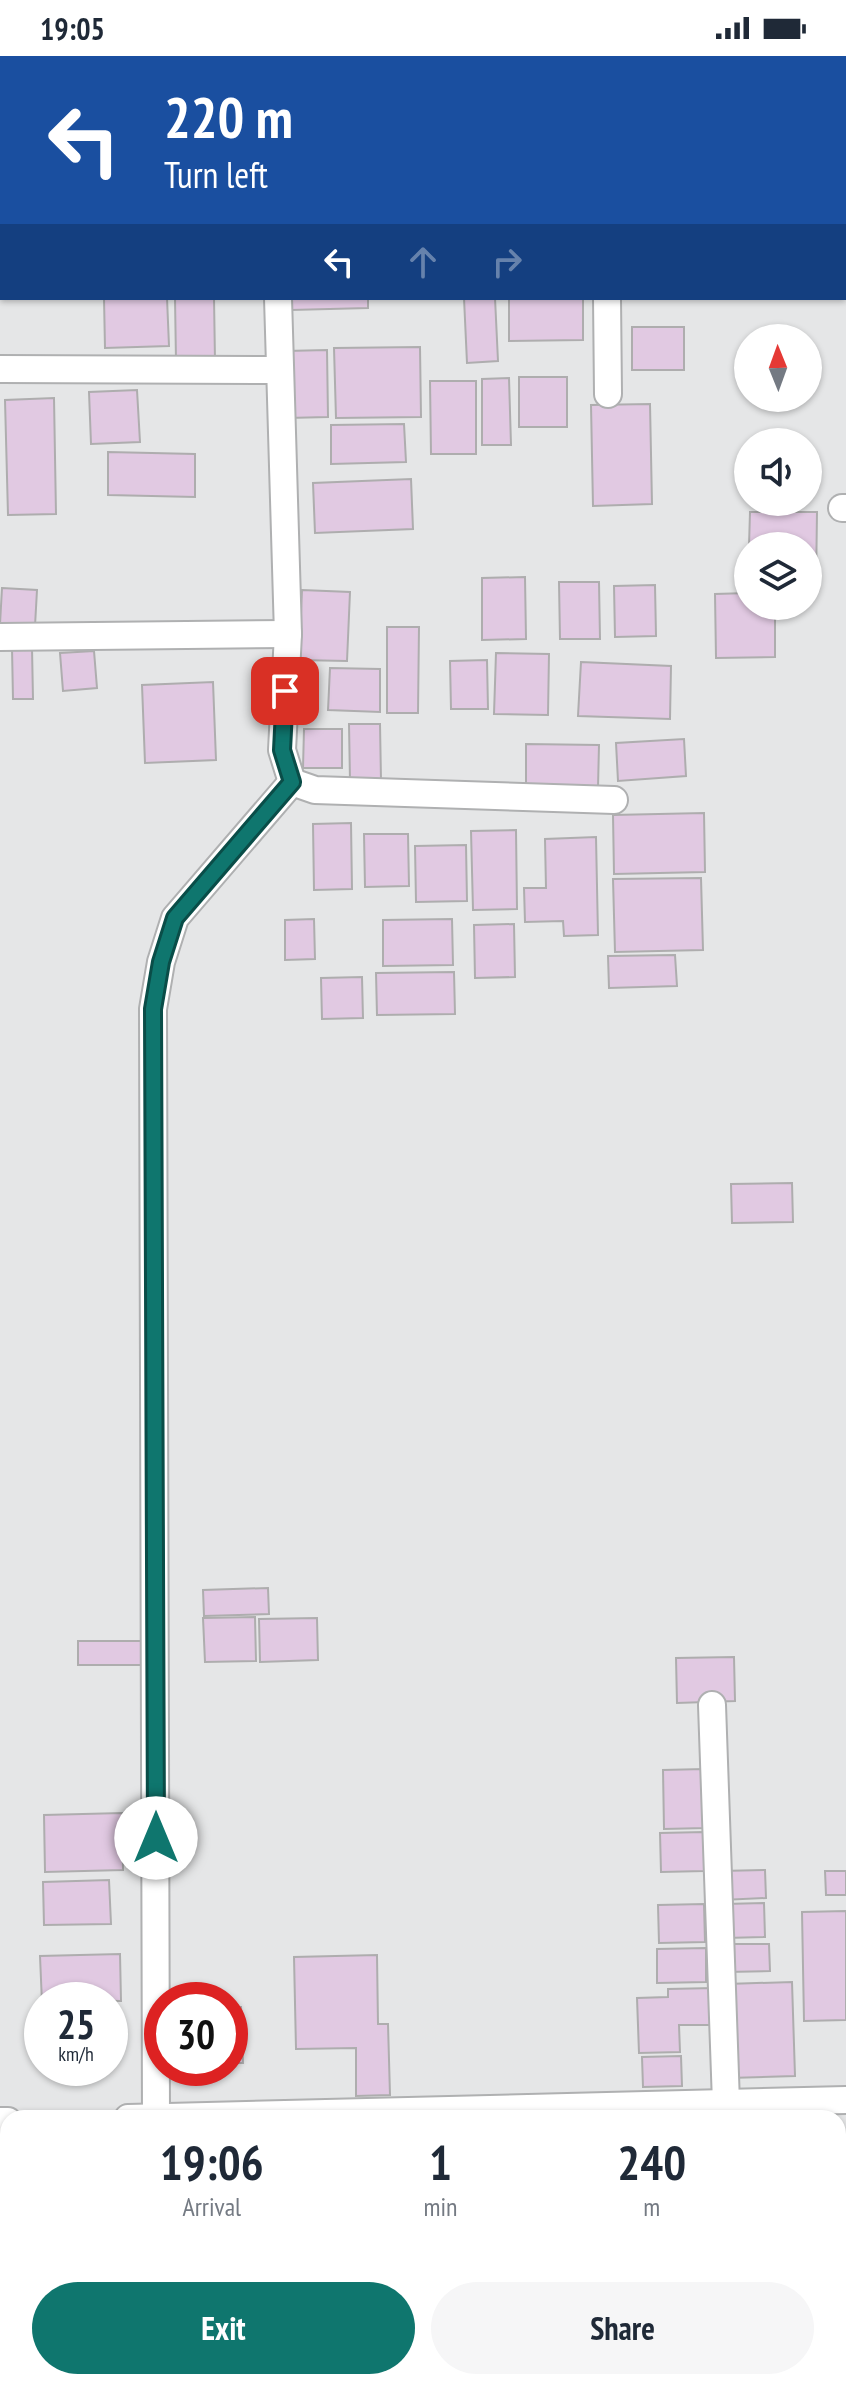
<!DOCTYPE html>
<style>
:root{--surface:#fff;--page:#f6f6f7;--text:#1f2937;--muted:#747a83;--accent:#0f766e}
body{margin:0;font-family:"PT Sans Narrow",sans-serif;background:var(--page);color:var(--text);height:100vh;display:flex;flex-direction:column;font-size:30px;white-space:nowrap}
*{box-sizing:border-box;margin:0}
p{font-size:26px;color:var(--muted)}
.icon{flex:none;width:44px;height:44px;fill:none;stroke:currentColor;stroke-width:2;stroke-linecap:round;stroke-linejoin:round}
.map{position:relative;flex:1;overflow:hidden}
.sheet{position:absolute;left:0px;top:2054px;width:846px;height:280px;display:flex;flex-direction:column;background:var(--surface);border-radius:24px 24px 0 0;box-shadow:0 2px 6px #0004}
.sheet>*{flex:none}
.hud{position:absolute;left:0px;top:0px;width:846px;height:244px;box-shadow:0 2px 6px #0004;background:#1a4fa0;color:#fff;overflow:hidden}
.needle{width:52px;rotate:359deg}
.controls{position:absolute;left:734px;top:268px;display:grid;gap:16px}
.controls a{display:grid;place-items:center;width:88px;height:88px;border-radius:50%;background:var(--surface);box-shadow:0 2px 6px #0004;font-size:40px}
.speed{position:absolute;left:24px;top:1926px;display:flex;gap:16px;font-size:40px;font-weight:700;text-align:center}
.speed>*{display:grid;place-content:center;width:104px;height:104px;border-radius:50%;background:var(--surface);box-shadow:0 2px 6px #0004;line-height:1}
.speed small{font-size:20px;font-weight:400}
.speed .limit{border:12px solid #d22;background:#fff;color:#111}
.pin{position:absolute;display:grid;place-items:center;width:68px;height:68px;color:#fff;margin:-34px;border-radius:16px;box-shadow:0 4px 12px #0006}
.me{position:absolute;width:88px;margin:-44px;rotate:0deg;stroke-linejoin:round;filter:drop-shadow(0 0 6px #0008)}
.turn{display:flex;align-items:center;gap:28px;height:168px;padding:0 32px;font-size:36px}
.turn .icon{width:104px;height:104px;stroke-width:2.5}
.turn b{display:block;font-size:56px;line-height:68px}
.lanes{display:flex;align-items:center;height:76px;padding:0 32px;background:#0003;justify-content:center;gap:40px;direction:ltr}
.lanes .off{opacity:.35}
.eta{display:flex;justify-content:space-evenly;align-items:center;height:136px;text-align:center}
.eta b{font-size:48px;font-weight:700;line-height:56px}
.primary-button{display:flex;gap:16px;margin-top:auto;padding:16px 32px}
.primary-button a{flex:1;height:92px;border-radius:48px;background:var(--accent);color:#fff;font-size:32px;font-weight:700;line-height:92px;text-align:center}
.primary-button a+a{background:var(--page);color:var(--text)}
.status{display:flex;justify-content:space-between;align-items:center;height:56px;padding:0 40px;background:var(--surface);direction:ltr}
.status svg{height:22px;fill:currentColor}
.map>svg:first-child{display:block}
.building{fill:#e1c9e2;stroke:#aeadae;stroke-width:2}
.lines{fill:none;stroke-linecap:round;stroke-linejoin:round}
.minor-casing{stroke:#afb0b1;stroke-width:30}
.minor{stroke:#fff;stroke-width:26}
.route-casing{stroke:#0a4d48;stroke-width:20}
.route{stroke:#0f766e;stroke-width:14}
</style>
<div class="status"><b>19:05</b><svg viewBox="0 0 49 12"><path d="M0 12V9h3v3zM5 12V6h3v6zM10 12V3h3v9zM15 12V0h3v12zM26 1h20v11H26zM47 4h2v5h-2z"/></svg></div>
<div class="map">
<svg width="846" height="2334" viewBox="0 0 846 2334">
<rect width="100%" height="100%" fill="#e5e6e7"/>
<g class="building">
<polygon points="104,242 167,242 169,290 105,292"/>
<polygon points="175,242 214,242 215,305 176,305"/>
<polygon points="291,242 368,242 368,252 291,254"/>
<polygon points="464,242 495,242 498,305 467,307"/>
<polygon points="509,242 583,242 583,284 509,285"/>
<rect x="632" y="271" width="52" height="43"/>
<polygon points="420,291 421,361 336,362 334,292"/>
<polygon points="327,294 328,361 287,362 286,295"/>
<rect x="519" y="321" width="48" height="50"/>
<polygon points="509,322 511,389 482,389 482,323"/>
<polygon points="430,325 476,325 476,398 431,398"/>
<polygon points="137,334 140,386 91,388 89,336"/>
<polygon points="54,342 56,458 8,459 5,344"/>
<polygon points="650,348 652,448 593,450 591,349"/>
<polygon points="404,368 406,406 331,408 331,369"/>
<polygon points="108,396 195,398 195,441 108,439"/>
<polygon points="411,423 413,473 315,477 313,427"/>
<polygon points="750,456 817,456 816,529 808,529 808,490 749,490"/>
<polygon points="525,521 526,583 482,584 482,522"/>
<polygon points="559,526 599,526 600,583 560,583"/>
<polygon points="655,529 656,580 615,581 614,530"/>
<polygon points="2,532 37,534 35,570 0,568"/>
<polygon points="302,534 350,536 347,605 299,604"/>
<polygon points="748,537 748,550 775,550 775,601 716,602 715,538"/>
<polygon points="387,571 419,571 418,657 387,657"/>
<polygon points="12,592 32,592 33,643 13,643"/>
<polygon points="94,595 97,632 63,635 60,597"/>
<polygon points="496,597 549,598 548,659 494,658"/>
<polygon points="487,604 488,653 451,653 450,605"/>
<polygon points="581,606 671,610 670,663 578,660"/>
<polygon points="330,612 380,613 380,656 328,654"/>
<polygon points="213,626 216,704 145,707 142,629"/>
<polygon points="349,668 380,668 381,724 350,725"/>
<polygon points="304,673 342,673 342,712 303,712"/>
<polygon points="684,683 686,720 618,725 616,687"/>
<polygon points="526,688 599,689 598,732 526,731"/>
<polygon points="704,757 705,816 614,818 613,759"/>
<polygon points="351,767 352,833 314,834 313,768"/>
<polygon points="516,774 517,853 473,854 471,775"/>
<polygon points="364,778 408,778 409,830 365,831"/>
<polygon points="596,781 598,879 564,880 563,865 525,866 524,832 546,832 545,783"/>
<polygon points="466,789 467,845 416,846 415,790"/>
<polygon points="701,822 703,894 615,896 613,823"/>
<polygon points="314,863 315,903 285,904 285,864"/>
<polygon points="452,863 453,909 383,910 383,864"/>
<polygon points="514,868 515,921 475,922 474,869"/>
<polygon points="675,899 677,930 609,932 608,900"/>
<polygon points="454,916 455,958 377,959 376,917"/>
<polygon points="362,921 363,962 322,963 321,922"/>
<polygon points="792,1127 793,1166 732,1167 731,1128"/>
<polygon points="268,1532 269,1558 204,1560 203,1534"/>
<polygon points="255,1561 256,1605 205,1606 203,1562"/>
<polygon points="317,1562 318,1604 260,1606 259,1563"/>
<rect x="78" y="1585" width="64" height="24"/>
<polygon points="734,1601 735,1645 677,1647 676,1602"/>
<polygon points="704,1713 705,1772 664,1773 663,1714"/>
<polygon points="122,1757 123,1814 45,1816 44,1759"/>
<polygon points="704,1776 704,1815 661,1816 660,1777"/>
<polygon points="765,1814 766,1842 722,1844 721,1815"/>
<polygon points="825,1815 846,1815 846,1839 826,1839"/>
<polygon points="109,1824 111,1868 44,1869 43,1826"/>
<polygon points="764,1847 765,1881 725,1882 725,1848"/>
<polygon points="704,1848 705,1886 659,1887 658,1849"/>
<polygon points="846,1855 846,1964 804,1965 802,1856"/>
<polygon points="725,1888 769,1888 770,1915 726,1916"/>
<polygon points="706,1892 706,1926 657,1927 657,1893"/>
<polygon points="120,1898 121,1945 42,1944 42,1947 40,1900"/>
<polygon points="377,1899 378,1968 388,1968 390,2039 356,2040 356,1992 296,1993 294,1901"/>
<polygon points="792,1926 795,2020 729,2022 727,1928"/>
<polygon points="714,1932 715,1969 679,1969 680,1996 639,1997 637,1942 668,1941 668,1933"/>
<polygon points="230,1951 241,1951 243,2007 230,2007"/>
<polygon points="681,2000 682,2030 643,2031 642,2001"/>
<rect x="0" y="2211" width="8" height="40"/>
<rect x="354" y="2326" width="30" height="8"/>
<rect x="409" y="2326" width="37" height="8"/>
<polygon points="450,2326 508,2326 508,2331 450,2332"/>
</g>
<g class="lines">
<g class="minor-casing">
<g id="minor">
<polyline points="272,0 272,2"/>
<polyline points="607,0 607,2"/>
<polyline points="278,242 288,578 282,694 292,726"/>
<polyline points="607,242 608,338"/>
<polyline points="0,313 280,314"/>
<polyline points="842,452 846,452"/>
<polyline points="0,581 288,578"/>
<polyline points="292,726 315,734 614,744"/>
<polyline points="712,1649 726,2047"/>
<polyline points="156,2061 153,953 161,906 175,862 292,726"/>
<polyline points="128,2062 846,2044"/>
<polyline points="0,2065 8,2065"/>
</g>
</g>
<use href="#minor" class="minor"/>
</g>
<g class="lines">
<g class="route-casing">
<polyline id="route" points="156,1782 153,953 161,906 175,862 292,726 282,694 285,635"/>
</g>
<use href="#route" class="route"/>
</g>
</svg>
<div class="controls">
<a><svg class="needle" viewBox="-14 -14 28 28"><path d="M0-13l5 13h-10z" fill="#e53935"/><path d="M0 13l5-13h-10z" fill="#747a83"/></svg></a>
<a><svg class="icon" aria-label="sound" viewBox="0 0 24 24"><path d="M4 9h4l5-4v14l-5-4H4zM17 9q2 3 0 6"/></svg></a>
<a><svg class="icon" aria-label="layers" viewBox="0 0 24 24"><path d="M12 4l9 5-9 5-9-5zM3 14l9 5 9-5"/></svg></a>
</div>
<div class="speed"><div>25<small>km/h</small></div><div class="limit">30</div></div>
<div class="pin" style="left:285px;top:635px;background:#d93025"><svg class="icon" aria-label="arrive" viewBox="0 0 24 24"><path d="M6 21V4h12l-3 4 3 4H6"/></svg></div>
<svg class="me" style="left:156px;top:1782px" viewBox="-20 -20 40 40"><circle r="19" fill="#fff"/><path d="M0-13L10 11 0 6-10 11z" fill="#0f766e"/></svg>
<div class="hud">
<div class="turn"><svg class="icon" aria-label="left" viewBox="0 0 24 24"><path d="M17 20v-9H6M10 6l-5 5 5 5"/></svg><div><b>220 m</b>Turn left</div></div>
<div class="lanes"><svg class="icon" aria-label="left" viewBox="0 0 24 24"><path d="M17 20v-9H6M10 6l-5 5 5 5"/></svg><svg class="icon off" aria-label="ahead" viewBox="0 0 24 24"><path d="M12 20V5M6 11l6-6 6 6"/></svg><svg class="icon off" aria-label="right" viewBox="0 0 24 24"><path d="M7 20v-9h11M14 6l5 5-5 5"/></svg></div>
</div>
<section class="sheet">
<div class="eta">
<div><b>19:06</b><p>Arrival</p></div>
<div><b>1</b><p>min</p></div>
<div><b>240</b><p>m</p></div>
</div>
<div class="primary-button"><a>Exit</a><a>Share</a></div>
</section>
</div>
